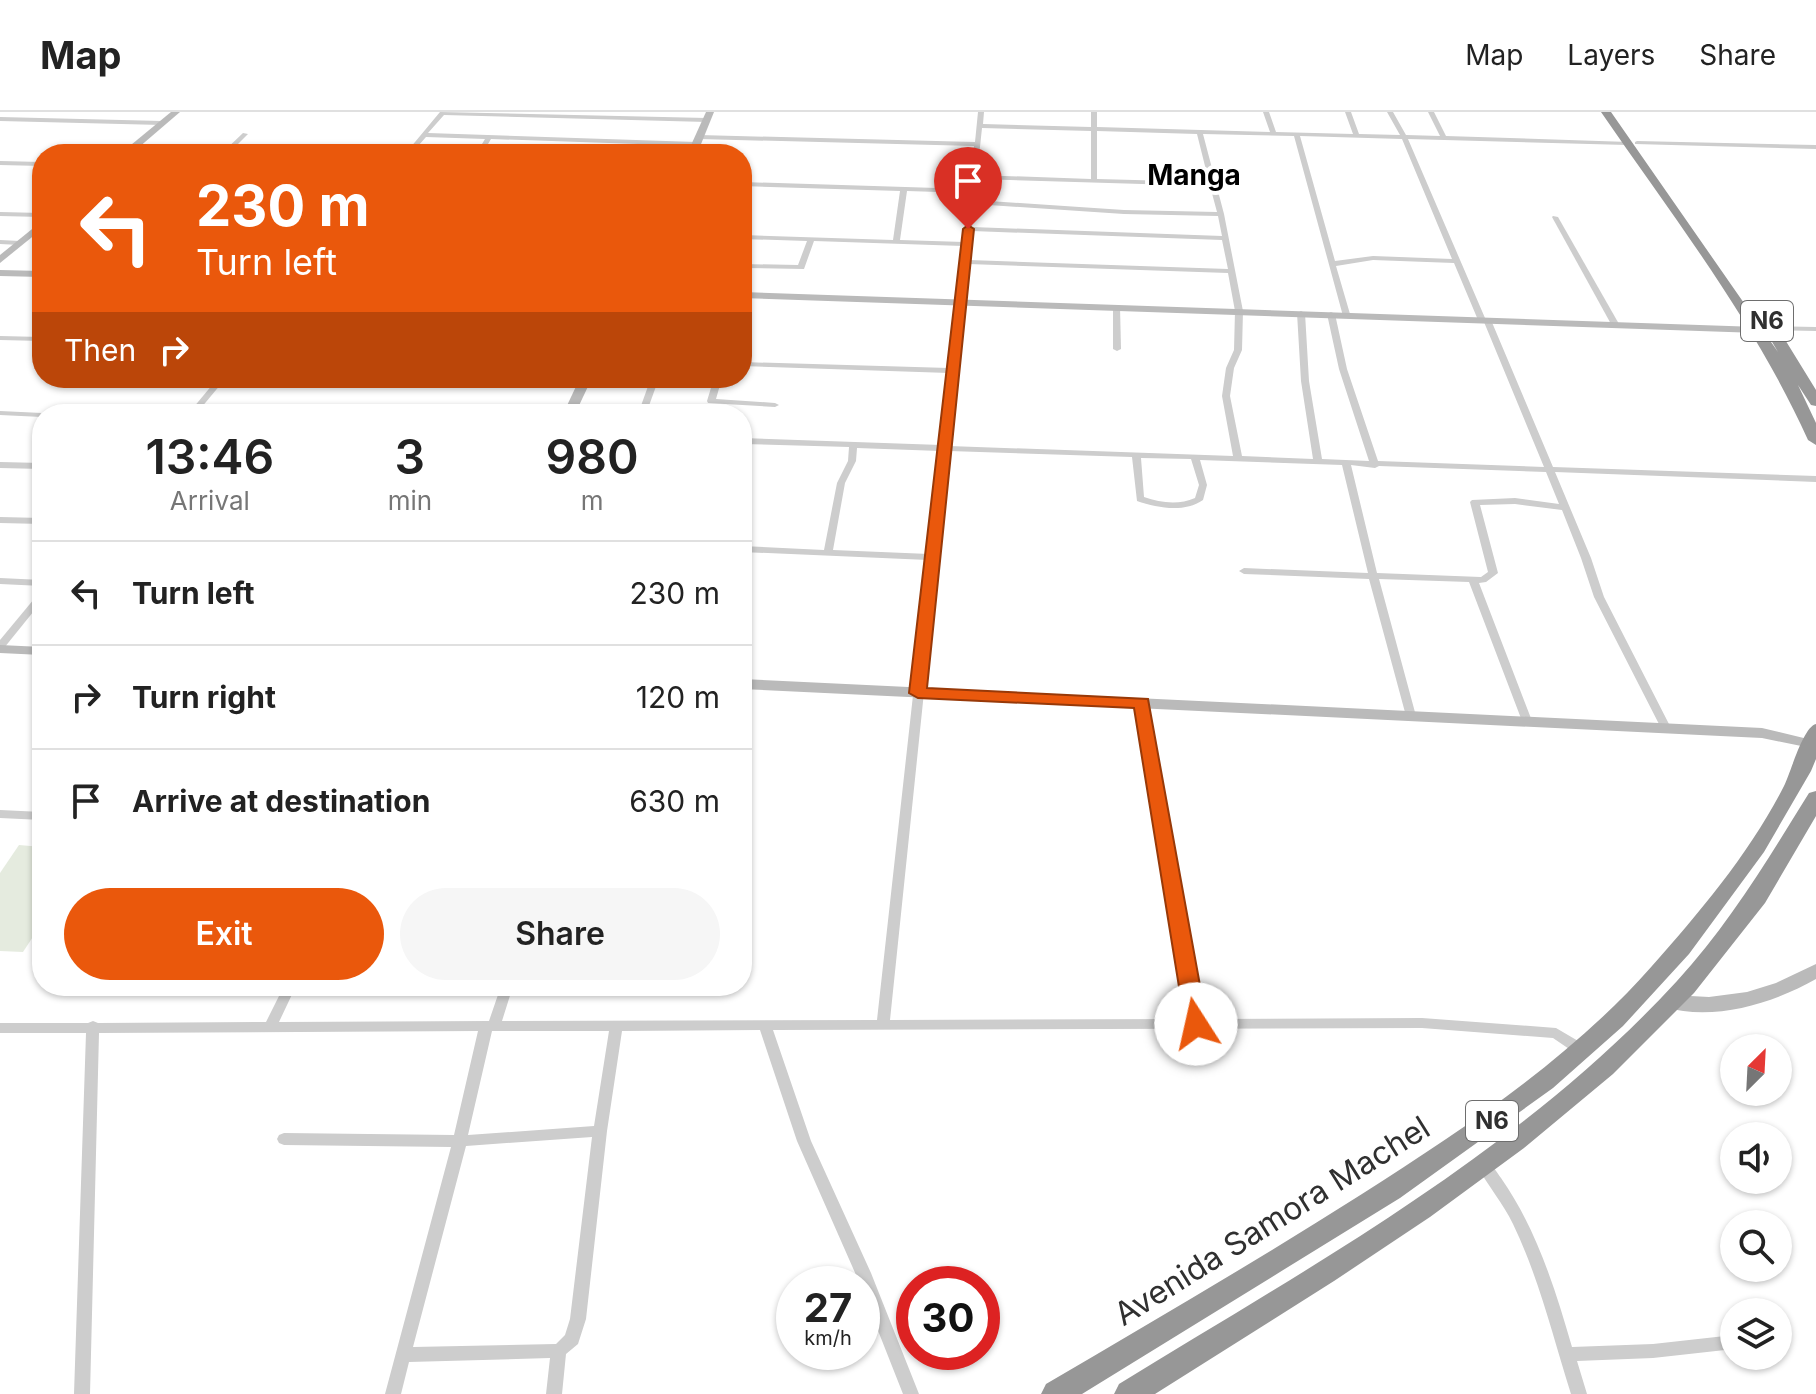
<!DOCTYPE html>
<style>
:root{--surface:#fff;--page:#f6f6f6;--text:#222;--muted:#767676;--line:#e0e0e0;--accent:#ea580c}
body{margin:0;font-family:Inter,sans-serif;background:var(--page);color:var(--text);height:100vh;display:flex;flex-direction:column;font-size:30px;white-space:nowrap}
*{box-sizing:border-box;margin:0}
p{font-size:26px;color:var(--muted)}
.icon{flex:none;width:44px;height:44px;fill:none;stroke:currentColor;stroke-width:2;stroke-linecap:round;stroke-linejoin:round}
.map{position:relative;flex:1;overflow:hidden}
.side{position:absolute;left:32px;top:292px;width:720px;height:592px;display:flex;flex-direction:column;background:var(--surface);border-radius:32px;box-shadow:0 2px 6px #0004}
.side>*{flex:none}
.hud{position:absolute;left:32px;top:32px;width:720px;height:244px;border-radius:32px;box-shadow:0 2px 6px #0004;background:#ea580c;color:#fff;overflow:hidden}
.needle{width:52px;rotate:24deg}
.fabs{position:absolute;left:1720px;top:922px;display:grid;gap:16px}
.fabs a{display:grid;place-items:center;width:72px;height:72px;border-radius:50%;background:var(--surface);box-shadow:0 2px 6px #0004;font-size:40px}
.speed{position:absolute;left:776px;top:1154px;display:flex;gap:16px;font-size:40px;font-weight:700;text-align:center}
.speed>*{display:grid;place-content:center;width:104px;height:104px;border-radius:50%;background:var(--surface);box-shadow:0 2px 6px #0004;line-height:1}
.speed small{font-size:20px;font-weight:400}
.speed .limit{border:12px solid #d22;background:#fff;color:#111}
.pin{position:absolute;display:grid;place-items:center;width:68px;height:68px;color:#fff;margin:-82px -34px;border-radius:50% 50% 50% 0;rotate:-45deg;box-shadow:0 0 8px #0007}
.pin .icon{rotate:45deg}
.me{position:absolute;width:88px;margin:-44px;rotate:350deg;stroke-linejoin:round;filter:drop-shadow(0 0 6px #0008)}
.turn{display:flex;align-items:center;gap:28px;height:168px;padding:0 32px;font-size:36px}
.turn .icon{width:104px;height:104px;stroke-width:2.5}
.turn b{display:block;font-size:56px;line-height:68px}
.then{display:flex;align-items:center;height:76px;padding:0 32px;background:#0003;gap:16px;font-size:30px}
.eta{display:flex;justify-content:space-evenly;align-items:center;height:136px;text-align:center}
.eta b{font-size:48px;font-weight:600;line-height:56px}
.cta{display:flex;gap:16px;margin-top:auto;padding:16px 32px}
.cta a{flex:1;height:92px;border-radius:48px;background:var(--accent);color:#fff;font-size:32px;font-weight:600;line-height:92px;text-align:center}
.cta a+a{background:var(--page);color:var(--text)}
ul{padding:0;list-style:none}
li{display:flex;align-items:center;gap:24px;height:104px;padding:0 32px;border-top:2px solid var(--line)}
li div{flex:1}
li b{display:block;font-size:30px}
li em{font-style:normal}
header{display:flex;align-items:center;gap:48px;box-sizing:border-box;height:112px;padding:0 40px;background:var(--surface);border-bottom:2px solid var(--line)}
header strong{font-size:38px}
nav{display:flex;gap:44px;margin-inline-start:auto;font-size:28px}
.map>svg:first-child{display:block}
.green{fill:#e5ebdf}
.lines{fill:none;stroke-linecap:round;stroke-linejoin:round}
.street{fill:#cdcdcd;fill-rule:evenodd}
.secondary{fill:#bababa;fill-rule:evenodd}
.highway{fill:#979797;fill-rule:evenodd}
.route{fill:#ea580c;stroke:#983908;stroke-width:2}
.labels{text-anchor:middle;stroke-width:8;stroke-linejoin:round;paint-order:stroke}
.shield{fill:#fff;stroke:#6e6e6e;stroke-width:2}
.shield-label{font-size:24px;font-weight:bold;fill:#303030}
.far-district-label{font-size:28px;font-weight:bold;fill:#000;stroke:#fff}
.near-street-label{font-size:32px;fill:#303030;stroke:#fff}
</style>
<header>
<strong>Map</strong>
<nav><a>Map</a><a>Layers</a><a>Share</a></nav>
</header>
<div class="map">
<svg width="1816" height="1282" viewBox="0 0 1816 1282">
<rect width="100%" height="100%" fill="#fff"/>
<polygon class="green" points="19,733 42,735 42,811 23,840 0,839 0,761"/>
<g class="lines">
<g class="street">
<polygon points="440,0 707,6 710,8 707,10 444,3 428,21 696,30 699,32 696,34 491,27 482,42 476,42 485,27 426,25 411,42 405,42"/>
<path d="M978,0H984L983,12L1091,15V0H1097V15L1270,20L1263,0H1269L1276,20L1353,22L1345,0H1351L1359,22L1400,23L1387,0H1393L1406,23L1440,24L1428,0H1434L1446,24L1629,30V32L1627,33L1408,27L1485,206L1491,208L1553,355L1816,364V370L1555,360L1591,446L1604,485L1671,616L1666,619L1661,616L1594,485L1581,446L1562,398L1515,392L1480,393L1498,461L1486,470L1479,471L1532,609L1531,611L1527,612L1522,609L1469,470L1379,467L1416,604L1411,607L1406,604L1369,467L1244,462L1239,459L1244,456L1368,461L1342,353L1200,348L1207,373L1203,388C1184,401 1158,396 1137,389L1132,345L949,339L890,908L1189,907L1137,591L1142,588L1147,591L1202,907L1422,906L1556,916L1585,933L1587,937L1585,941L1580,942L1575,941L1553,926L1422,916L773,918L811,1029L871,1161L919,1282H903L862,1178V1172H860L797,1029L760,918L622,919L607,1019L586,1207L578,1232L566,1242L562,1282H546L550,1246L409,1250L401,1282H385L451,1035L284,1033L279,1031L277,1027L279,1023L284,1021L454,1023L478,919L99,921L90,1282H74L86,921H0V911H88L93,909L98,911L266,910L284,874H296L279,910L489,909L501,874H513L502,909L877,908L928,448L742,440V434L824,438L837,371L848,349L849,335L742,332V326L941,333L949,261L742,254V250L949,256L963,134L814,129L804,157L742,156V152L798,153L807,129L742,127V123L893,128L900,79L742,74V70L969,77L974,34L699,27L696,25L699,23L975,30ZM982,16L1091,19V67L977,63ZM1097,19L1197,22L1209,70L1097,67ZM1203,22L1294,24L1343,204L1350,202L1336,154L1373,148L1454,151L1478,208L1484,210L1544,355L1378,349L1347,257L1335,202L1331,200L1327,202L1339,257L1369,349L1322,347L1309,269L1305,201L1301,199L1297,201L1301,269L1313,347L1242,344L1230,284L1234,256L1242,238L1243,199L1224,102ZM1300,24L1402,27L1452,147L1373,144L1335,149ZM977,67L1210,74L1217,100L1124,98L975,88ZM907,79L969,81L964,130L900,128ZM974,92L1124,102L1218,104L1222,124L972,115ZM972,119L1222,128L1228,157L969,148ZM968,152L1228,161L1235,199L1234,238L1226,256L1222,284L1233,344L949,334ZM857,336L940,339L929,442L833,438L845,371L856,349ZM1141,346L1191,347L1199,373L1195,386C1179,393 1161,391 1144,385ZM1351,353L1375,356L1379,354L1546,360L1559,392L1515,386L1472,388L1470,390L1488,460L1481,465L1377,461ZM492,919H609L594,1014L468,1023ZM592,1025L570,1207L565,1223L556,1232L413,1235L466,1034Z"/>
<polygon points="0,5 162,9 165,11 162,13 0,9"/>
<polygon points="243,21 248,22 228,42 221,42"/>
<polygon points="1637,29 1816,33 1816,37 1635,32 1635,30"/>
<polygon points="0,49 42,50 42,54 0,53"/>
<polygon points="0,100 42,101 42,105 0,104"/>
<polygon points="1553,104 1558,105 1619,212 1618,214 1611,212 1552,105"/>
<polygon points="0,128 20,129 23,131 20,133 0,132"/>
<polygon points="1113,193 1120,195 1121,237 1117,239 1113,237"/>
<polygon points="1769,214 1816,215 1816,219 1772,218 1768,216"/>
<polygon points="0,224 42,225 42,229 0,228"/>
<polygon points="218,266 226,266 196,302 188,302"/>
<polygon points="651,266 659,266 646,302 638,302"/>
<polygon points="714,266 722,266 716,287 775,291 779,293 775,295 708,291 707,289"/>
<polygon points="0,299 42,301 45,302 42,302 42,305 0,303"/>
<polygon points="0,350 42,351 42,357 0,356"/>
<polygon points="0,405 42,406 42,412 0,411"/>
<polygon points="0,466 42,468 42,474 0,472"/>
<polygon points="42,480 42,489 4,536 0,537 0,528 39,481"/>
<polygon points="0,698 42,700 42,708 0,706"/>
<path d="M1484,1048C1492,1052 1496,1059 1501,1066C1536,1116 1555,1176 1572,1235L1653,1232L1734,1223V1237L1653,1246L1577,1249L1587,1282H1571C1553,1225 1539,1166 1513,1112C1503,1091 1488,1074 1477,1054L1479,1050Z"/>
</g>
<g class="secondary">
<polygon points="171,0 180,0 131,42 120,42"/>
<polygon points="706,0 714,0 697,42 687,42"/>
<polygon points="42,109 42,117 0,151 0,143"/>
<polygon points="0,158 42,159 42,165 0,164"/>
<polygon points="742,180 1758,215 1764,218 1758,221 742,186"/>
<polygon points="580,266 592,266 575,302 563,302"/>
<polygon points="0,533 42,535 42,543 0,541"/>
<polygon points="742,567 1762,616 1816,629 1816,637 1762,626 742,577"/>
<path d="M1816,852V867C1774,891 1713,910 1665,895L1663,890L1665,885L1672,883L1709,885L1747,880L1776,871Z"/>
</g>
<g class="highway">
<path d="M1601,0H1611L1778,240L1759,208L1766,204L1773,208L1816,278V294L1811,293L1798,273L1816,311V333L1808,328C1755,210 1674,106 1601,0Z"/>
<path d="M1816,612V647L1811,659L1764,740L1689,842L1623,914L1553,976L1400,1086L1082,1282H1041L1046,1272C1152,1210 1258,1148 1362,1082C1465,1016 1570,947 1652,854C1700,800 1751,739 1784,674C1791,660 1803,615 1816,612Z"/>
<path d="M1816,679V704L1765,791L1694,881L1613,962L1524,1036L1430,1105L1334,1169L1155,1282H1114L1119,1272C1313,1153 1521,1039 1677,869C1730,811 1768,747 1809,681Z"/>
</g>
</g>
<polygon class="route" points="968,113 974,117 927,576 1148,587 1207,912 1196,920 1185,912 1134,596 918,586 909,581 963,117"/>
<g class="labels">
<g class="shield">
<rect x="1741" y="189" width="52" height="40" rx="6"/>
<rect x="1466" y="989" width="52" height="40" rx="6"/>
</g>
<g class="shield-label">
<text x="1767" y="217">N6</text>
<text x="1492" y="1017">N6</text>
</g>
<g class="far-district-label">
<text x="1194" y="73">Manga</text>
</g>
<g class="near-street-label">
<text transform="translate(1272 1109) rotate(-32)" y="11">Avenida Samora Machel</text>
</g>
</g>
</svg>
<div class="fabs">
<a><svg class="needle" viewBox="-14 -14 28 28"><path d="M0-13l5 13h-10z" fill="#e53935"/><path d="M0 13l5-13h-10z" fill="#767676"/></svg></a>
<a><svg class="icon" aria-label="sound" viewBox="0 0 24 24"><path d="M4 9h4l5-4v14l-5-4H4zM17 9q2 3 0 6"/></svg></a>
<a><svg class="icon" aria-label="search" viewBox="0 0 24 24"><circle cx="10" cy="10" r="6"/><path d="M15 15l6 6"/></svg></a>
<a><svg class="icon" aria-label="layers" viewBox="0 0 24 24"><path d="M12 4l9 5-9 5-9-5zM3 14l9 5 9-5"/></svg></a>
</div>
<div class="speed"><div>27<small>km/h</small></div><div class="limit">30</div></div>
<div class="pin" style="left:968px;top:117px;background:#d93025"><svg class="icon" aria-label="arrive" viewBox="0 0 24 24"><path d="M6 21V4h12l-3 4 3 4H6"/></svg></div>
<svg class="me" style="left:1196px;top:912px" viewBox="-20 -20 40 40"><circle r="19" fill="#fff"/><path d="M0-13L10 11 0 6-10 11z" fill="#ea580c"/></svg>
<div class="hud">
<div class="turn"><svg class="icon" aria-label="left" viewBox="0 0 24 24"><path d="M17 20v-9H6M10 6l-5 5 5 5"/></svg><div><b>230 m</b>Turn left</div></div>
<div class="then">Then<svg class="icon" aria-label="right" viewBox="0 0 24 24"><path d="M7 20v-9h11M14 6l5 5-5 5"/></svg></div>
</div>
<section class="side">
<div class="eta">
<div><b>13:46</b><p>Arrival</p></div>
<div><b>3</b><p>min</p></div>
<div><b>980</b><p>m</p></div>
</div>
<ul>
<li><svg class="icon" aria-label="left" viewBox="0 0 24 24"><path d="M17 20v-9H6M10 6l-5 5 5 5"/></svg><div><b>Turn left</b></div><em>230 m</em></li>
<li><svg class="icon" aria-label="right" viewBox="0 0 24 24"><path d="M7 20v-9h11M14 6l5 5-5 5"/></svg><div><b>Turn right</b></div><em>120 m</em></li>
<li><svg class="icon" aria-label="arrive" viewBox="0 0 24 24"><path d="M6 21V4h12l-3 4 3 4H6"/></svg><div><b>Arrive at destination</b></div><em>630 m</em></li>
</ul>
<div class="cta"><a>Exit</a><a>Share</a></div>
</section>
</div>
